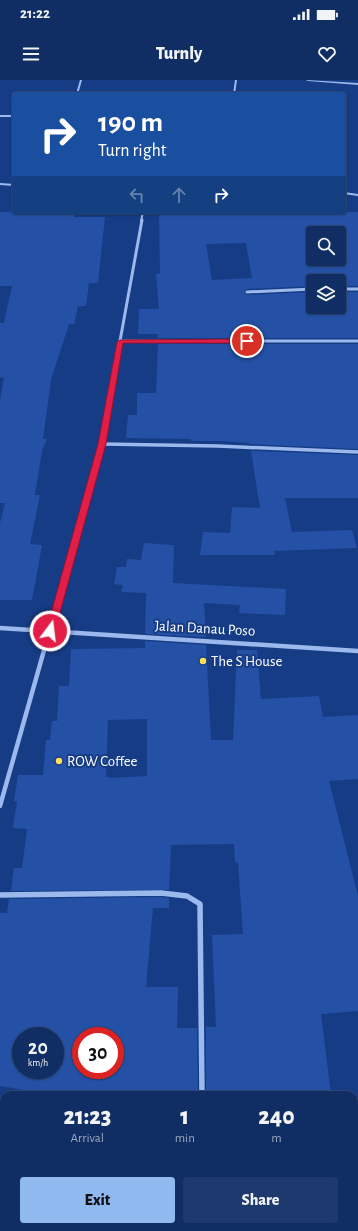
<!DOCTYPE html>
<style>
:root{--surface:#102d64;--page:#1e396d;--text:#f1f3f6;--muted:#9ca8bf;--line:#304978;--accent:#90b9f0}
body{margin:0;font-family:"Alegreya Sans",sans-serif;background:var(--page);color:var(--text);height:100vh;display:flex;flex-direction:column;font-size:15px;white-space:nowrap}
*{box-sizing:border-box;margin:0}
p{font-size:13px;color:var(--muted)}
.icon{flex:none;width:22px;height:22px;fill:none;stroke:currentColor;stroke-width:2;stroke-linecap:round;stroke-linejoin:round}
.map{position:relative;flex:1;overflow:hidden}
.drawer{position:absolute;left:0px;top:1011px;width:358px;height:140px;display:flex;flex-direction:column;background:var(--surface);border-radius:12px 12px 0 0;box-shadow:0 1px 3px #0004,0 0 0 1px var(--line)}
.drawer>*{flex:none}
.guide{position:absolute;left:12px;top:12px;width:334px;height:122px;border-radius:4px;box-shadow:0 1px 3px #0004,0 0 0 1px var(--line);background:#1a4fa0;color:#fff;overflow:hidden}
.buttons{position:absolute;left:306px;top:146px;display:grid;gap:8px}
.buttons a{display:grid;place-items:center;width:40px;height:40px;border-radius:4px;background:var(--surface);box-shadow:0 1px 3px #0004,0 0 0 1px var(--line);font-size:20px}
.speed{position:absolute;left:12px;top:947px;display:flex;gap:8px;font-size:20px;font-weight:700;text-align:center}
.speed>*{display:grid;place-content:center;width:52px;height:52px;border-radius:50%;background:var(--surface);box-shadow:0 1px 3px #0004,0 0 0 1px var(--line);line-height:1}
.speed small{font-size:10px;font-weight:400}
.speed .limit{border:6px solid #d22;background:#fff;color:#111}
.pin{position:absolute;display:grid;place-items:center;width:34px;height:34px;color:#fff;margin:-17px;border:2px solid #fff;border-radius:50%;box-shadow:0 1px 4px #0007}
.me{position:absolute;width:44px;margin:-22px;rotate:15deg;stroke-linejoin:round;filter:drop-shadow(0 0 3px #0008)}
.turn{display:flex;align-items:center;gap:14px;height:84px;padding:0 20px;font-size:18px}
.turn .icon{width:52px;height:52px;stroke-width:2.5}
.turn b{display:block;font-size:28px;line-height:34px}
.lanes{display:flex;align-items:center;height:38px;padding:0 20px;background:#0003;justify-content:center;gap:20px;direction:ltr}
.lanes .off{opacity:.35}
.eta{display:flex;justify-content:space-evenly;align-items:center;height:68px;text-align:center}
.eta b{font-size:24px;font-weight:800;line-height:28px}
.primary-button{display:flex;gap:8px;margin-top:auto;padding:8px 20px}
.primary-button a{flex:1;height:46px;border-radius:4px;background:var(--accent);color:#111;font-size:16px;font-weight:800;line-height:46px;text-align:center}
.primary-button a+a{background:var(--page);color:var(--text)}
.status{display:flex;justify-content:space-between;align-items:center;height:28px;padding:0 20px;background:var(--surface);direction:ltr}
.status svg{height:11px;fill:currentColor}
header{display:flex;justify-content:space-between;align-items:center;height:52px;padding:0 20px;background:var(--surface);font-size:18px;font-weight:800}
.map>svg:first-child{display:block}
.building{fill:#2451a5;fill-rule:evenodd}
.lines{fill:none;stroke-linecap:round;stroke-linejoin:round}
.minor-far4{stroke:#9cb9ee;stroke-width:2}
.minor-far3{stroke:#9cb9ee;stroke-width:3}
.minor-far2{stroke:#9cb9ee;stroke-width:3.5}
.minor-far1{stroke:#9cb9ee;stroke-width:4.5}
.minor{stroke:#9cb9ee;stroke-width:5.5}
.tertiary{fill:#9cb9ee;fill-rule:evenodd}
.route{fill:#e11d48;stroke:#92132f}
.poi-dot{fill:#ffe059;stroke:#163c86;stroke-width:1.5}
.labels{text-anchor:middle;stroke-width:4;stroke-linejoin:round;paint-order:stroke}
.street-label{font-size:15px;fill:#fff;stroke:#163c86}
.poi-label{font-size:15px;fill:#fff;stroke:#163c86;text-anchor:start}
</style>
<div class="status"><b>21:22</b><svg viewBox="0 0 49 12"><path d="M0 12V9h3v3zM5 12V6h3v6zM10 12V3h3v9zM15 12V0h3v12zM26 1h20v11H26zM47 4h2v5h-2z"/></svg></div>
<header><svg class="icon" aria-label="menu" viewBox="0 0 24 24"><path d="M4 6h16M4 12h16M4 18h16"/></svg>Turnly<svg class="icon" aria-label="heart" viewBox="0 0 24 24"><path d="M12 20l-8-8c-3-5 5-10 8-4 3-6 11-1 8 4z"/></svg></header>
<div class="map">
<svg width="358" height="1151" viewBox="0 0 358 1151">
<rect width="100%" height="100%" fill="#163c86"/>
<g class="building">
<polygon points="0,132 74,132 74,137 105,137 98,203 89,203 86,226 78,226 74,244 69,244 51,300 43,359 47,359 42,370 35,415 40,415 30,464 42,465 32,520 0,520 0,443 5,423 0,423 0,321 4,298 0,297 0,243 4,243 12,206 0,206"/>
<path d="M159,132H358V206H339V201H313V206L247,209L244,212L247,215L313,212V227H339V212H358V258H158V254H138L139,229H159L156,194L160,193ZM313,153H339V179H313ZM246,163L252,198L212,200L206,164Z"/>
<polygon points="158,264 358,264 358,369 250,364 249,363 223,361 191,361 191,359 126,358 128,335 137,335 137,313 156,313"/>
<polygon points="251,371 358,375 358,418 285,418 292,452 352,450 357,468 274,471 275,475 200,475 203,452 230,453 232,427 260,428"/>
<polygon points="144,463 174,465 173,503 286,509 285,535 239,533 240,525 204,523 206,557 145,554 146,513 121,512 123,505 114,504 117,487 126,487 127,479 141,480"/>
<path d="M145,561L206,565L211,660H233L237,570H257L261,619L319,616L323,637L358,635V699L329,701L358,816V931L321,934L331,1015H206V947H216L212,855L243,854L238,782H235L234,764L171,765L169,810L11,811L14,788H22L27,749L13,748L17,721H14L18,695H43L46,660H50L52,641H57L59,606H69L71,569L145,568ZM147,639V696L109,698V697H106L108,640Z"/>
<path d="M161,817L169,818V828H153L146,907H178L177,948H197L198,1015H42L43,1013L0,1006V833H7L9,819ZM21,956H55V990H21ZM81,956H115V990H81Z"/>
</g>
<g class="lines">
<g class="minor-far4">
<polyline points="77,14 81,0"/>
<polyline points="234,14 236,0"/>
<polyline points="0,36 14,36"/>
<polyline points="0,104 14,105"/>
<polyline points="344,113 358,115"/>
<polyline points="141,141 143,132"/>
</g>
<g class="minor-far3">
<polyline points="339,209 358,209"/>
<polyline points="247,212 313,209"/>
<polyline points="120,261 358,261"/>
<polyline points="110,316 142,140"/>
</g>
<g class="minor-far2">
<polyline points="102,364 218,366 358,372"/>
<polyline points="54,536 102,364 111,315"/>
</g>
<g class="minor-far1">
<polyline points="0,548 358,571"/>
<polyline points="0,726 54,535"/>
</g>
<g class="minor">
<polyline points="0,815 161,813 187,816 200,824 202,1015"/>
<polyline points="0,1067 4,1068"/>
<polyline points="354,1097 358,1097"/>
</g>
<polygon class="tertiary" points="306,0 358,3 358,5 308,1"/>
</g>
<polygon class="route" points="247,259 250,261 249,263 123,263 106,364 55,551 54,553 47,553 46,551 98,364 117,262 120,260"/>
<g class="poi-dot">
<circle cx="203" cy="581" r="4"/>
<circle cx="59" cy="681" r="4"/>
</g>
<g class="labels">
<g class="street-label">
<text transform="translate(205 548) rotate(3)" y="5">Jalan Danau Poso</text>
</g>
<g class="poi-label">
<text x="211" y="586">The S House</text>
<text x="67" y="686">ROW Coffee</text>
</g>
</g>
</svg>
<div class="buttons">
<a><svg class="icon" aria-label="search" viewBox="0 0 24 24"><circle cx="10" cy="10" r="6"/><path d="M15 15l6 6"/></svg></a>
<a><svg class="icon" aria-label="layers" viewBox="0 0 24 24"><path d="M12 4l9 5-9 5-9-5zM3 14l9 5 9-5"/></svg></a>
</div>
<div class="speed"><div>20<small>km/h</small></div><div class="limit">30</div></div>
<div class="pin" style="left:247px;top:261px;background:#d93025"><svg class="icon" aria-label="arrive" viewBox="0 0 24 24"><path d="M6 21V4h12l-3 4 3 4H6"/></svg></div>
<svg class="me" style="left:50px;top:551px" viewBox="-20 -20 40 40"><circle r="17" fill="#e11d48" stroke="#fff" stroke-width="3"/><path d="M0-11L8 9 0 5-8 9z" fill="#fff"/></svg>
<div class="guide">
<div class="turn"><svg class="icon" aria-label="right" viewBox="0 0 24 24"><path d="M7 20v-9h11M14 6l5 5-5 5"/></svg><div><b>190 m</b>Turn right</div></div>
<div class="lanes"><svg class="icon off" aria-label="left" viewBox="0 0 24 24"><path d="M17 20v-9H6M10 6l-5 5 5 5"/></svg><svg class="icon off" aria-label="ahead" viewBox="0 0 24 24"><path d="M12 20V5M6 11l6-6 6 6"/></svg><svg class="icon" aria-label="right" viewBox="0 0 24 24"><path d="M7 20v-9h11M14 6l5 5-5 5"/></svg></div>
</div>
<section class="drawer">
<div class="eta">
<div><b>21:23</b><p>Arrival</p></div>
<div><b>1</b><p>min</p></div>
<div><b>240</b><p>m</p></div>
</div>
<div class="primary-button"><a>Exit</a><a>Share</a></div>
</section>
</div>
